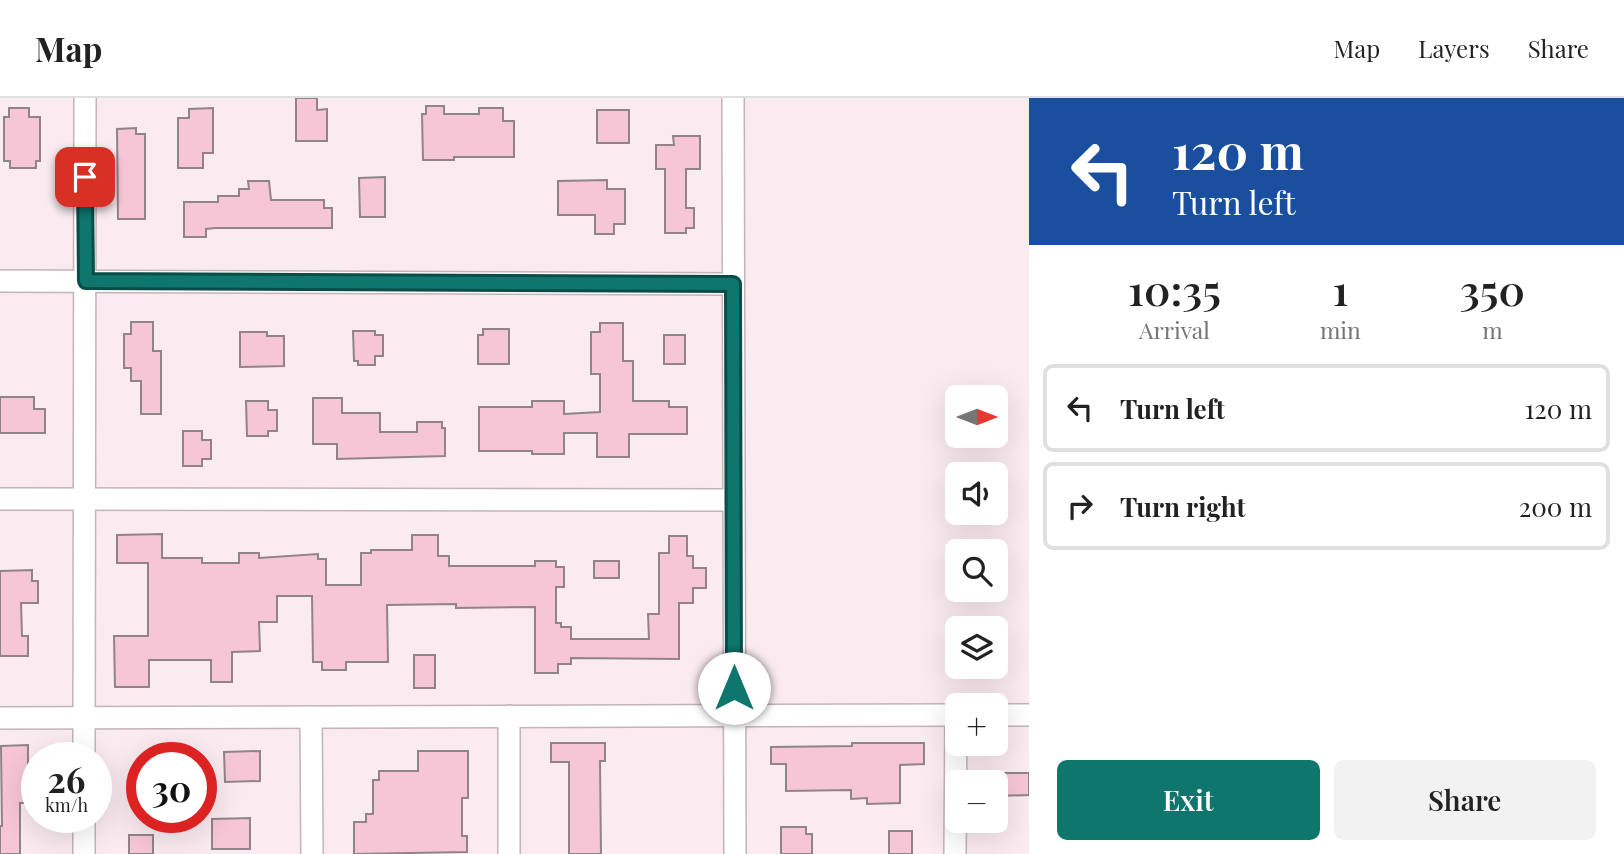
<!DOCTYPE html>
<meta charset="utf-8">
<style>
:root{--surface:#fff;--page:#f2f2f2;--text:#222;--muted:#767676;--line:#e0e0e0;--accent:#0f766e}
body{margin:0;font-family:"Playfair Display",serif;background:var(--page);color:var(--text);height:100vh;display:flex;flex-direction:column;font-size:26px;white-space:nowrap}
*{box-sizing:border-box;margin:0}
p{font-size:23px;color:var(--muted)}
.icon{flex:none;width:38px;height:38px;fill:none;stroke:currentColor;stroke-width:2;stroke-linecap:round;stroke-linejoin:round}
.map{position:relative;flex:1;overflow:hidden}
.side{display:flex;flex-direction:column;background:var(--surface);width:595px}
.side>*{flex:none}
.top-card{background:#1a4fa0;color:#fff;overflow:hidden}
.needle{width:46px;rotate:90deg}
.fabs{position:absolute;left:945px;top:287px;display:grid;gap:14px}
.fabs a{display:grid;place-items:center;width:63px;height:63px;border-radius:10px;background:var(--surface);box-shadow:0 7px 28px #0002;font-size:35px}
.speed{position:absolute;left:21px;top:644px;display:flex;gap:14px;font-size:35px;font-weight:700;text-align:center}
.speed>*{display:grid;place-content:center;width:91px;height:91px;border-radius:50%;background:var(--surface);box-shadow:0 7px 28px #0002;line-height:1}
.speed small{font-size:18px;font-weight:400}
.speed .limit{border:10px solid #d22;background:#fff;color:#111}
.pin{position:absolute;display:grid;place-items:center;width:60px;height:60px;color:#fff;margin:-30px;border-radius:14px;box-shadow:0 4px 10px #0006}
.me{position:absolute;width:77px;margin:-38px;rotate:0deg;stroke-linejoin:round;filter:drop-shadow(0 0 5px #0008)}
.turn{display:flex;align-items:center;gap:24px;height:147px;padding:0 28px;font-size:32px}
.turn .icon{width:91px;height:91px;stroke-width:2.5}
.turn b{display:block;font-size:49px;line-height:60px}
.eta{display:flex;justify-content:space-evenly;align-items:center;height:119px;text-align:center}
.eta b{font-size:42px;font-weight:600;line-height:49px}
.primary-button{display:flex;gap:14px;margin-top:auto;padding:14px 28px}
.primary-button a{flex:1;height:80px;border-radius:10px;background:var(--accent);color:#fff;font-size:28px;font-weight:600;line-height:80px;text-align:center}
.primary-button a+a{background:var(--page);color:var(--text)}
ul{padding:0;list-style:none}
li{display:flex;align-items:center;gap:21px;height:88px;margin:0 14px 10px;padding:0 14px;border:4px solid var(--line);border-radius:10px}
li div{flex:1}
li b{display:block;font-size:26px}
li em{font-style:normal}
header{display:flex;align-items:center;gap:42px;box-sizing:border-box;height:98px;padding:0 35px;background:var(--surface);border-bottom:2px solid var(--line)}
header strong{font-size:33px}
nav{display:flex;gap:38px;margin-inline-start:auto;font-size:24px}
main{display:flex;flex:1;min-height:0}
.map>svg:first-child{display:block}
.building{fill:#f6c6d6;stroke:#918489;stroke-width:2}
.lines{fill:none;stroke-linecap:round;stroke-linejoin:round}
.minor-casing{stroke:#c2b4b9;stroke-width:24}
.minor{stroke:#fff;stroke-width:21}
.route-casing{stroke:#0a4d48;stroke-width:18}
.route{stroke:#0f766e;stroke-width:12}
</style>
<header>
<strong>Map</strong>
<nav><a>Map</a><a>Layers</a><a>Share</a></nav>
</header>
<main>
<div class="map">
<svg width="1029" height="756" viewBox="0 0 1029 756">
<rect width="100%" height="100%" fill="#faebf0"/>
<g class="building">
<polygon points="296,0 317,0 317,12 327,11 327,43 296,43"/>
<polygon points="426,8 444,8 444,16 479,16 479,10 503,10 503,23 514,23 514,59 454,59 454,62 423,62 422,16 426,16"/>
<polygon points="9,10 29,10 29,19 40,19 40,63 36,63 36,70 10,70 10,63 4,63 4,19 9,19"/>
<polygon points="213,10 213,55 203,55 203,70 178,70 178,20 189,20 189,11"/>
<rect x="597" y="12" width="32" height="33"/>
<polygon points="136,30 136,36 145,36 145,121 118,121 117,31"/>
<polygon points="673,38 700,38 700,71 686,71 686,110 694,110 694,130 686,130 686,135 665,135 665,71 656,71 656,47 674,47"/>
<polygon points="385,79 385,119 360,119 359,80"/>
<polygon points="607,82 607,91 625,91 625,126 614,126 614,136 595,136 595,117 558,117 558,83"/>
<polygon points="248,83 269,83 271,102 324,102 324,110 332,110 332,130 215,130 206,131 206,139 184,139 184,104 218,104 218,98 239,98 239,91 249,91"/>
<polygon points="131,224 153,224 153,253 161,253 161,316 141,316 141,283 131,283 131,270 124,270 124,236 131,236"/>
<polygon points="600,225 623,225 623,263 633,263 633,303 669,303 669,309 687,309 687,336 629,336 629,359 597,359 597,335 564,335 564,356 532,356 532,353 479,353 479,309 532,309 532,303 564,303 564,316 600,314 600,276 591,276 591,234 600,234"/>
<polygon points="483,231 509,231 509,266 478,266 478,237 483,237"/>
<polygon points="353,233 375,233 375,237 383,237 383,258 375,258 375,267 358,267 358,263 354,263"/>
<polygon points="240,234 267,234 267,238 284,238 284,268 240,269"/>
<rect x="664" y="237" width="21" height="29"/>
<polygon points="0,299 34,299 34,311 45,311 45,335 0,335"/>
<polygon points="313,300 342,300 342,315 380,315 380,334 417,334 417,324 442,324 442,330 445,330 445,358 337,361 337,346 313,346"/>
<polygon points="246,303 268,303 268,312 277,312 277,333 268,333 268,338 247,338"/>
<polygon points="183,333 202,333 202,342 211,342 211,361 202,361 202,368 183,368"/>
<polygon points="162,436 162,460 202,460 202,465 239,465 239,455 259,455 259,460 318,456 318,461 326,461 326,487 361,487 361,455 371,455 371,452 412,452 412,437 438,437 438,458 449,458 449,468 535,468 535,463 556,463 556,469 564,469 564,489 556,489 556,525 561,525 561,529 571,529 571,541 649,541 648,516 659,516 659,455 669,455 669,438 687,438 687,458 693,458 693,470 706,470 706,490 693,490 693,505 679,505 679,561 571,560 571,566 558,566 558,575 535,575 535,509 456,510 456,506 387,507 388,564 346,564 346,572 322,572 322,564 313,564 312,498 277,498 277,524 259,524 260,553 232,554 232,584 211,584 211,562 149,562 149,589 115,589 114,538 148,538 148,465 117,465 117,437"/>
<rect x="594" y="463" width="25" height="17"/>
<polygon points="32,472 32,483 38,483 38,505 21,505 22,538 28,538 28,558 0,558 0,473"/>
<rect x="414" y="557" width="21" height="33"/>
<polygon points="551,645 605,645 605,663 600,663 601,756 569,756 569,664 551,664"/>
<polygon points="852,645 924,645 924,666 900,667 900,705 867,706 867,700 851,701 851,692 786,693 786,666 771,666 771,649 852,648"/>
<polygon points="28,647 28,674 37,674 37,705 20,705 20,756 0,756 0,728 2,728 1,648"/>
<polygon points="260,653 260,683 225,684 224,654"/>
<polygon points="418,653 468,653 468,700 462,700 462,738 467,738 467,754 354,756 354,724 366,724 366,716 373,716 373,682 379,682 379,673 418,673"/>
<polygon points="996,675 1029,675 1029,697 996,698"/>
<polygon points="250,720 250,751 212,751 212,721"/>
<polygon points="781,729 806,729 806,736 812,736 812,756 781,756"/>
<rect x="889" y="733" width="23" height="23"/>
<rect x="129" y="737" width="24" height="19"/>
</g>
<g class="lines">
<g class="minor-casing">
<g id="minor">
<polyline points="733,0 735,756"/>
<polyline points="0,183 733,186"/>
<polyline points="0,401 733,402"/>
<polyline points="996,617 1029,617"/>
<polyline points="509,618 509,756"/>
<polyline points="311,619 312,756"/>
<polyline points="0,620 957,617"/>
<polyline points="84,660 85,0"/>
<polyline points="84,756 84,719"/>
<polyline points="955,756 956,617"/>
</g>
</g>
<use href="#minor" class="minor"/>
</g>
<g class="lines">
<g class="route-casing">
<polyline id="route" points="85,79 86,183 733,186 734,590"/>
</g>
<use href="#route" class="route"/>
</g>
</svg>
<div class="fabs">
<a><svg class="needle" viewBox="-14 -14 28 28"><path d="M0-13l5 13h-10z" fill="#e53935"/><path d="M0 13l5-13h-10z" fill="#767676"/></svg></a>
<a><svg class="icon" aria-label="sound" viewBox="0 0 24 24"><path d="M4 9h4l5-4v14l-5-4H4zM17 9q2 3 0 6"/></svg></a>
<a><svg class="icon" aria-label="search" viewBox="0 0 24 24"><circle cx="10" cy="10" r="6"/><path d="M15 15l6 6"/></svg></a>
<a><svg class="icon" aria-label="layers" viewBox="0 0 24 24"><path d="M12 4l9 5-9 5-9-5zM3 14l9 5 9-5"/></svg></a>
<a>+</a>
<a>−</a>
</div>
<div class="speed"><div>26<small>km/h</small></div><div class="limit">30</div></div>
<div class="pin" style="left:85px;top:79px;background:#d93025"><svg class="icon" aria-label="arrive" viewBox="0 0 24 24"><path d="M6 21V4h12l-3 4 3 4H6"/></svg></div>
<svg class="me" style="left:734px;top:590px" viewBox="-20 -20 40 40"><circle r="19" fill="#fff"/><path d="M0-13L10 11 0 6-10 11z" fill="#0f766e"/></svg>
</div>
<section class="side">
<div class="top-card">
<div class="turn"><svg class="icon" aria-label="left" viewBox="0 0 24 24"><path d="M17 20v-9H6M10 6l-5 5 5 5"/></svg><div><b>120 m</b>Turn left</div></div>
</div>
<div class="eta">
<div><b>10:35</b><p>Arrival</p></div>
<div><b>1</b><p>min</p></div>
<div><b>350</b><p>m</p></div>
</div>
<ul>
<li><svg class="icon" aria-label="left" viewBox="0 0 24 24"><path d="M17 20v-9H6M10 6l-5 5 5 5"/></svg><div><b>Turn left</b></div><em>120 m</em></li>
<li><svg class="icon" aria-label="right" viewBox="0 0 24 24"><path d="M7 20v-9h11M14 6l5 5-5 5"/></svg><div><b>Turn right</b></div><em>200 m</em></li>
</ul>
<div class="primary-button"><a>Exit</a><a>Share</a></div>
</section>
</main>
